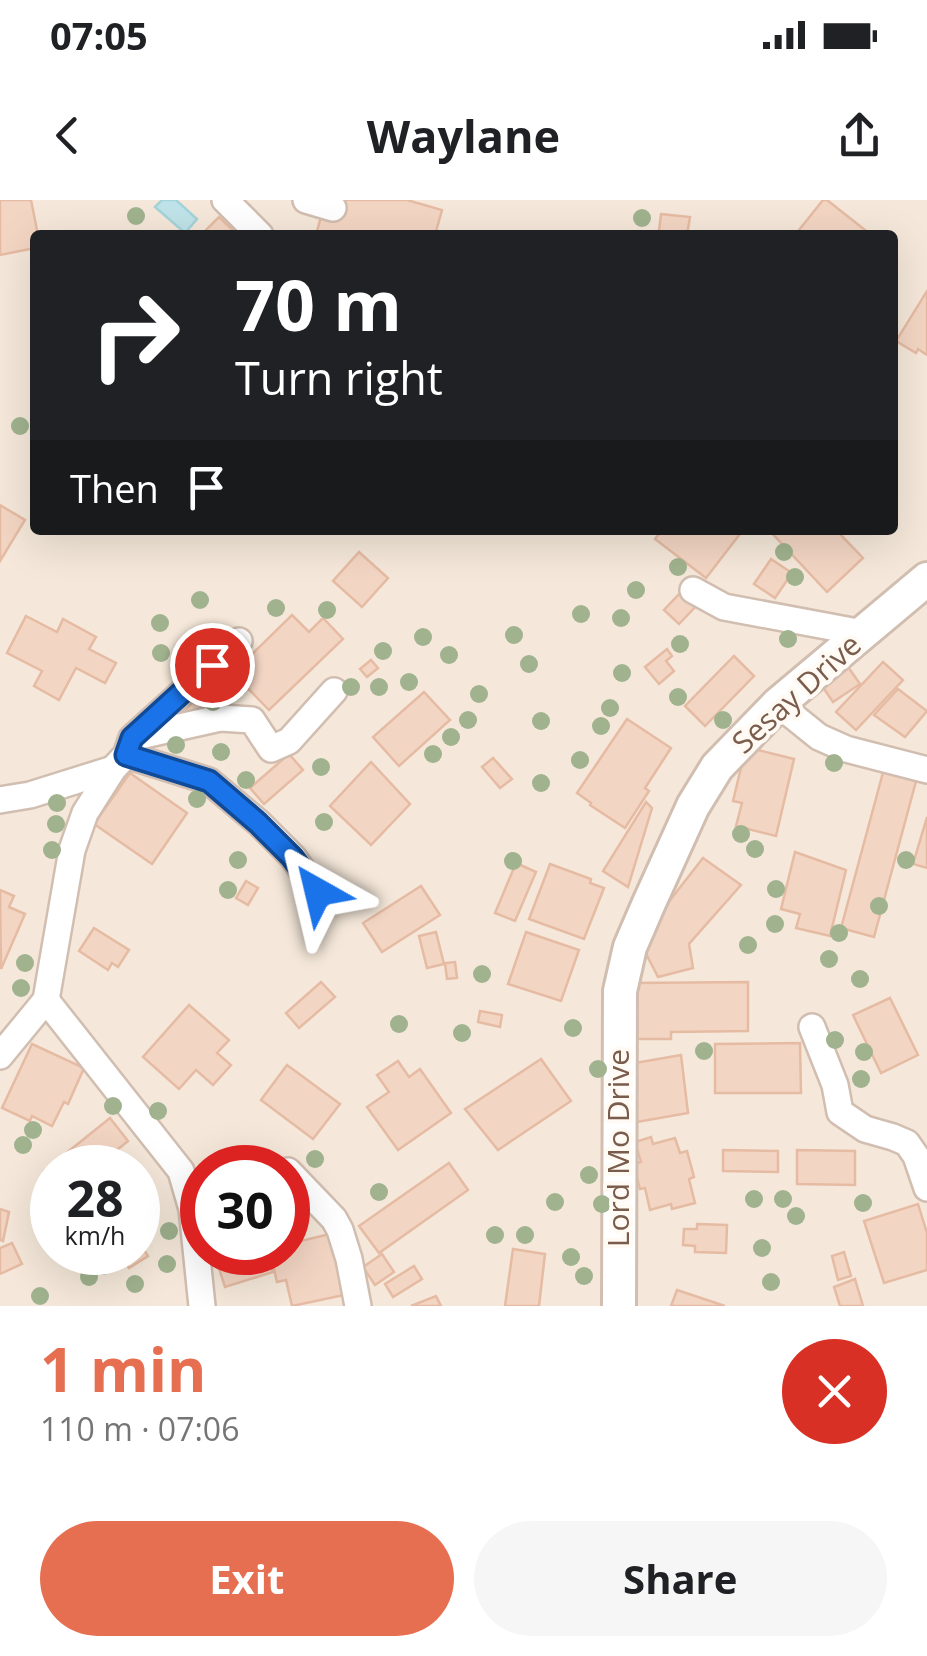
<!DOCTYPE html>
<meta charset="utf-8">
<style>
:root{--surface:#fff;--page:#f6f6f6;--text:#202124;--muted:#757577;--accent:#e76f51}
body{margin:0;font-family:"Open Sans",sans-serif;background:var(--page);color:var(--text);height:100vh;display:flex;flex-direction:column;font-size:38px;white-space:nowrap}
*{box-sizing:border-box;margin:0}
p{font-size:32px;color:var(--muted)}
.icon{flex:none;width:55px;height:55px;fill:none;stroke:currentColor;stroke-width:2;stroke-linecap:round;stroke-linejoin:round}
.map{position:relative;height:1106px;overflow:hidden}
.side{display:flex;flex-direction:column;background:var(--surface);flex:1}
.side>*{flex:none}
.guide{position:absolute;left:30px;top:30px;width:868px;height:305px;border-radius:10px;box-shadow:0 10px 40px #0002;background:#202124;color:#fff;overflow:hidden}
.speed{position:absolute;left:30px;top:945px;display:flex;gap:20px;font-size:50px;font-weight:700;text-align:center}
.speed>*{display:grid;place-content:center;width:130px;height:130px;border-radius:50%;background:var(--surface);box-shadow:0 10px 40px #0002;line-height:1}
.speed small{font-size:25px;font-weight:400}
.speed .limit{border:15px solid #d22;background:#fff;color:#111}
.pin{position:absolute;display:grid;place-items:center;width:85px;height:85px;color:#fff;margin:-42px;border:5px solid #fff;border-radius:50%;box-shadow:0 2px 10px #0007}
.me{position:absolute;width:110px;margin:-55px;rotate:323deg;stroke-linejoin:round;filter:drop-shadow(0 0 8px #0008)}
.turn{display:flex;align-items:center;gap:35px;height:210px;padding:0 40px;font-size:45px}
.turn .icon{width:130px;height:130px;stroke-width:2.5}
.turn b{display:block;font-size:70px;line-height:85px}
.then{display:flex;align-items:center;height:95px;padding:0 40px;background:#0003;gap:20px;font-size:38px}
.round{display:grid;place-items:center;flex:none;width:105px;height:105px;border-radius:52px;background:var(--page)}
.overview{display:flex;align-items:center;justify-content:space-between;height:170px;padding:0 40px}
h1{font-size:60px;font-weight:700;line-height:75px;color:var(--accent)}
.button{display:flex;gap:20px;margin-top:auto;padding:20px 40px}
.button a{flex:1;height:115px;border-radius:60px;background:var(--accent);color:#fff;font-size:40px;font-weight:700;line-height:115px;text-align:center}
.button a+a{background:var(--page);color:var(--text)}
.status{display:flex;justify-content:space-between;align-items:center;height:70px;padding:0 50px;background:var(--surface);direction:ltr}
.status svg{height:28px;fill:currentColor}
header{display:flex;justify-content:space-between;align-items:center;height:130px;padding:0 40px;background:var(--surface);font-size:45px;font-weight:700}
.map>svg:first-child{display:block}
.residential{fill:#f5e8da;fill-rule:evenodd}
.water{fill:#bfe3e8;stroke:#a5d3da;stroke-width:2.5}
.building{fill:#f3d5c3;stroke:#e6bba3;stroke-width:2.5}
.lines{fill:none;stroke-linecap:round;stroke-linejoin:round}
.minor-casing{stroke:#d1beb0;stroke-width:30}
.tertiary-casing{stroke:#d1beb0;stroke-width:38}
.minor{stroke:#fff;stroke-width:25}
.tertiary{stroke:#fff;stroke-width:32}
.tree{fill:#a0b28e}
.route-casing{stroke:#114b97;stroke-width:25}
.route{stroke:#1a73e8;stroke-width:18}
.labels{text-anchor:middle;stroke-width:8;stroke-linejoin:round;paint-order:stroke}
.street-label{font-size:30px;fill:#7a5c4d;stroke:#fffaf3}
</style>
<div class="status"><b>07:05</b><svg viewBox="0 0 49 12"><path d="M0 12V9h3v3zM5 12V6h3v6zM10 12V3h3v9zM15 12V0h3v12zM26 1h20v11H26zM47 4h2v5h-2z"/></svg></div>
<header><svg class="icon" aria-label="back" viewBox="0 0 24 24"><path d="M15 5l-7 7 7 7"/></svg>Waylane<svg class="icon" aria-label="share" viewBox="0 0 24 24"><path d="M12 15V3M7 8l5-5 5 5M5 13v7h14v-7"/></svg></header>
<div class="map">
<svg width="927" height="1106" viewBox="0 0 927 1106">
<rect width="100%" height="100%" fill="#fdf6ec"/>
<path class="residential" d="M0,0H927V1106H0ZM35,35H892V330H35ZM52,968H138V1052H52ZM202,968H288V1052H202Z"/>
<polygon class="water" points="162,0 176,0 197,19 185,33 155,7"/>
<g class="building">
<polygon points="0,0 31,0 38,35 35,35 35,48 0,55"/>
<polygon points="346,0 407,0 442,10 435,35 316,35 323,9 342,14"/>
<polygon points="823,0 827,0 865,30 861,35 795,35"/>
<polygon points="661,14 690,17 687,35 659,31"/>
<polygon points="219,17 238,35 201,35"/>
<polygon points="927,91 927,155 918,149 916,153 896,141"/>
<polygon points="0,305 25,320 0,361"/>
<polygon points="662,330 743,330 706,378 655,339"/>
<polygon points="769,330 836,330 863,358 827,392"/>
<polygon points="359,352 388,378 362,407 333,381"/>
<polygon points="771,359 792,373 775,398 754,384"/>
<polygon points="682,391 697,405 679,424 664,410"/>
<polygon points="292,415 309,432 323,418 343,439 269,510 233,473"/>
<polygon points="26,416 57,432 63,419 96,437 89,449 116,463 105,483 76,468 59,500 34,486 42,471 7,453"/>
<polygon points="667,449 672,456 666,461 674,471 659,484 645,467"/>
<polygon points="734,456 754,476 705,526 685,506"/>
<polygon points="371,460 378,468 367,477 360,469"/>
<polygon points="883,462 903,480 856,530 836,512"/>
<polygon points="846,464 860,484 833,502 820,483"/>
<polygon points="898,489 927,511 905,537 874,515"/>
<polygon points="424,492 450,520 399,566 373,537"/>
<polygon points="197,497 209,507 198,520 186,510"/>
<polygon points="627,519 671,548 645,588 649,591 625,628 590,605 591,603 577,593"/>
<polygon points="746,547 794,559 776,636 736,626 742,603 733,601"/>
<polygon points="289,554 303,570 264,604 250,588"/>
<polygon points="493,558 512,579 500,588 482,567"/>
<polygon points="371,562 410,604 371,645 330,606"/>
<polygon points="885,565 918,574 874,737 841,728"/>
<polygon points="130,573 187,613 152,664 94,624"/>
<polygon points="646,602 652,608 628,687 603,671"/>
<polygon points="927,617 927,668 913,664"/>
<polygon points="795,652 846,670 830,736 796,728 800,714 781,709"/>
<polygon points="703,658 741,685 689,744 693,768 658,777 639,740"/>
<polygon points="516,663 536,672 515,721 495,713"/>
<polygon points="550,664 591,679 590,683 604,688 584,739 529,719"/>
<polygon points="246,681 258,688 248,705 236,698"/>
<polygon points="421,686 440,715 382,752 363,723"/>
<polygon points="0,690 14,696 9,707 25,714 1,769"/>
<polygon points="94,728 129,750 118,767 112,763 108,770 79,751"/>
<polygon points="436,732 444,764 427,768 419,736"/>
<polygon points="526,732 579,750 561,801 508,784"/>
<polygon points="455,762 457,778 447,779 445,763"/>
<polygon points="321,782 335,797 299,828 286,813"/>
<polygon points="748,782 748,831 671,832 671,839 634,839 634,783"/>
<polygon points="890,798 918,855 881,873 853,815"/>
<polygon points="189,805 229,840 217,853 231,865 213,885 196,870 179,889 143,857"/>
<polygon points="480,811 502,815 500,827 478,822"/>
<polygon points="800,843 801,893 715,893 715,844"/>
<polygon points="32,844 84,868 68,904 64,902 52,926 32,916 30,921 2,908"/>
<polygon points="681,855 688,913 637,922 635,863"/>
<polygon points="541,859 571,901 498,950 465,909"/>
<polygon points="398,861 409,877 420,869 451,913 398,950 367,907 389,892 377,875"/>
<polygon points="287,865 340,904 313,939 261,900"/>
<polygon points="110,918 128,941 95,968 52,968 52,982 44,971"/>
<polygon points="651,937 653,944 675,938 680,953 687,951 694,977 689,979 695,1003 672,1009 671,1004 650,1010 645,988 640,989 633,964 641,962 635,942"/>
<polygon points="723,950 778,951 778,972 723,971"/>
<polygon points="797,950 855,951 855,985 797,984"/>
<polygon points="449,963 468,990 379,1053 359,1026"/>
<polygon points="918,1004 927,1033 927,1070 884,1083 864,1021"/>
<polygon points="0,1009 9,1012 3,1041 0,1040"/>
<polygon points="52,1011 52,1035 41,1019"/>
<polygon points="697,1024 727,1025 726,1053 695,1052 695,1046 683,1045 684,1029 697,1029"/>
<polygon points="330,1034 344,1095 292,1106 286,1080 277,1082 270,1052 288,1052 288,1044"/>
<polygon points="138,1040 148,1056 129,1068 119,1052 138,1052"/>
<polygon points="12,1043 22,1064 0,1074 0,1048"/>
<polygon points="513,1049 545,1054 539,1106 505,1106"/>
<polygon points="235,1052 266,1052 273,1072 225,1087 216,1059"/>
<polygon points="844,1052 851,1076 838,1080 832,1056"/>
<polygon points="382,1054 394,1072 375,1085 363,1067"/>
<polygon points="414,1066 422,1079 393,1097 385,1084"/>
<polygon points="855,1079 863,1106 840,1106 834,1087"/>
<polygon points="677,1090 725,1106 671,1106"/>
<polygon points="436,1096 441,1106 411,1106"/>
</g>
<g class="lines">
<g class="minor-casing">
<g id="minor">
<polyline points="225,0 260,35"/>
<polyline points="306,0 333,8"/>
<polyline points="693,390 724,407 863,433"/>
<polyline points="778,504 819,537 846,549 927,570"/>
<polyline points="135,537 220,518 252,520 271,549 289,541 334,491"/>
<polyline points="126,555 209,581 259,623 293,657 317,692"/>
<polyline points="0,600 30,595 113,569"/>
<polyline points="46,800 181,971 192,1009 202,1106"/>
<polyline points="812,827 835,885 840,912 865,929 893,937 907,943 916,956 927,988"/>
<polyline points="0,856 46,800 72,650 85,613 113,569 126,555 132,538 239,441"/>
<polyline points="288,971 334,1019 340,1030 349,1059 358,1106"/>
</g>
</g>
<g class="tertiary-casing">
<polyline id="tertiary" points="619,1106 620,791 630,747 649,703 693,606 717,567 778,504 927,379"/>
</g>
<use href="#minor" class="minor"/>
<use href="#tertiary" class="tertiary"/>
</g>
<g class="tree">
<circle cx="136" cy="16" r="9"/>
<circle cx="642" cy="18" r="9"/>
<circle cx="20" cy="226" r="9"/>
<circle cx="784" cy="352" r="9"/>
<circle cx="678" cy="367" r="9"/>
<circle cx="795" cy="377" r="9"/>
<circle cx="636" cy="390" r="9"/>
<circle cx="200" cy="400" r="9"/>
<circle cx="276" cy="408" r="9"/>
<circle cx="327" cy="410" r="9"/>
<circle cx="581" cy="414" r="9"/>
<circle cx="621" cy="418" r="9"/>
<circle cx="160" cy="423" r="9"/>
<circle cx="514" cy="435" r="9"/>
<circle cx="423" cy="437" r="9"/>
<circle cx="788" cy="439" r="9"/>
<circle cx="680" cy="444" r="9"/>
<circle cx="183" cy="451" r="9"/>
<circle cx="383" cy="451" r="9"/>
<circle cx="161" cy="453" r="9"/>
<circle cx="449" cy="455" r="9"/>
<circle cx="529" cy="464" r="9"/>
<circle cx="622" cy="473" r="9"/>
<circle cx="409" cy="482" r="9"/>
<circle cx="351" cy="487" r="9"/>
<circle cx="379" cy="487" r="9"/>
<circle cx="479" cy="494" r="9"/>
<circle cx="678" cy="497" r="9"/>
<circle cx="213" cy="502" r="9"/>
<circle cx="610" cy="508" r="9"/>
<circle cx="468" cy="520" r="9"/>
<circle cx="723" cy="520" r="9"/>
<circle cx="541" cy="521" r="9"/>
<circle cx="601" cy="526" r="9"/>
<circle cx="451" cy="537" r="9"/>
<circle cx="176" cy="545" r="9"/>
<circle cx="221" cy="552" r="9"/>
<circle cx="433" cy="554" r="9"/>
<circle cx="580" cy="560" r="9"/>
<circle cx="834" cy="563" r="9"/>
<circle cx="321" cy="567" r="9"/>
<circle cx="246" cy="580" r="9"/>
<circle cx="541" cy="583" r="9"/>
<circle cx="197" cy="599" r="9"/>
<circle cx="57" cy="603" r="9"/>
<circle cx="324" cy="622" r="9"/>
<circle cx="56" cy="624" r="9"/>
<circle cx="741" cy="634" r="9"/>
<circle cx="755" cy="649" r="9"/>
<circle cx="52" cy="650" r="9"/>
<circle cx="238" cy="660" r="9"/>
<circle cx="906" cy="660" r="9"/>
<circle cx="513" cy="661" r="9"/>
<circle cx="776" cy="689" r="9"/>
<circle cx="228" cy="690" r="9"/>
<circle cx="879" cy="706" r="9"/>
<circle cx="775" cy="724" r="9"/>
<circle cx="839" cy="733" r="9"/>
<circle cx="748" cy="745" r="9"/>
<circle cx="829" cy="759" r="9"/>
<circle cx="25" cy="763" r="9"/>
<circle cx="482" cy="774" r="9"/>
<circle cx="860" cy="779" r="9"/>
<circle cx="21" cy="788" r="9"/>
<circle cx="399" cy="824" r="9"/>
<circle cx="573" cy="828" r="9"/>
<circle cx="462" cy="833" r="9"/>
<circle cx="835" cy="840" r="9"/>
<circle cx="704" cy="851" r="9"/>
<circle cx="864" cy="852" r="9"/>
<circle cx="598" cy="869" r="9"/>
<circle cx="861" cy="879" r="9"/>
<circle cx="113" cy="906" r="9"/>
<circle cx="158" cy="911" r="9"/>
<circle cx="33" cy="930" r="9"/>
<circle cx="23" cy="945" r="9"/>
<circle cx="315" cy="959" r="9"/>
<circle cx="589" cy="975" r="9"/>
<circle cx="379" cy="992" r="9"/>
<circle cx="754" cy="999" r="9"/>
<circle cx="783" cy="999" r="9"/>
<circle cx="555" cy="1002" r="9"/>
<circle cx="863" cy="1003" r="9"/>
<circle cx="602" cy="1004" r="9"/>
<circle cx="796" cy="1016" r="9"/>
<circle cx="169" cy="1031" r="9"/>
<circle cx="495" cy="1035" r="9"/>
<circle cx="525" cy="1035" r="9"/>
<circle cx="762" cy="1048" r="9"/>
<circle cx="571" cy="1057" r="9"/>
<circle cx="167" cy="1064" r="9"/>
<circle cx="103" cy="1066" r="9"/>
<circle cx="584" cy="1076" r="9"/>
<circle cx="89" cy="1077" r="9"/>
<circle cx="771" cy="1082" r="9"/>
<circle cx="135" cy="1084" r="9"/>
<circle cx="40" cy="1096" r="9"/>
</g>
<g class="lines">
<g class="route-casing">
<polyline id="route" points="212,465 132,538 126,555 209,581 258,623 292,657 318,692"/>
</g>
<use href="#route" class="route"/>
</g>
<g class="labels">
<g class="street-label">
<text transform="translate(797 494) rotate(-42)" y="10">Sesay Drive</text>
<text transform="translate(619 948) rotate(-90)" y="10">Lord Mo Drive</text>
</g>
</g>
</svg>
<div class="speed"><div>28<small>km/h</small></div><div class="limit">30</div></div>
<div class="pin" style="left:212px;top:465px;background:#d93025"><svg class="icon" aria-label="arrive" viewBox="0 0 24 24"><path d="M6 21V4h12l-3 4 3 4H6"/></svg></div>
<svg class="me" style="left:318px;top:692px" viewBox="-20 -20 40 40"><path d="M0-17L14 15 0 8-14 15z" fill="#1a73e8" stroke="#fff" stroke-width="4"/></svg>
<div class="guide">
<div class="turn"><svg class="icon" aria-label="right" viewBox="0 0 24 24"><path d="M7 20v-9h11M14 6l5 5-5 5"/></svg><div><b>70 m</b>Turn right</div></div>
<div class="then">Then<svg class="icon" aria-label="arrive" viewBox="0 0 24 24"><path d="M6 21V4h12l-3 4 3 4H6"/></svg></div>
</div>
</div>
<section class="side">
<div class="overview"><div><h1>1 min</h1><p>110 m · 07:06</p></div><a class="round" style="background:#d93025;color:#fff"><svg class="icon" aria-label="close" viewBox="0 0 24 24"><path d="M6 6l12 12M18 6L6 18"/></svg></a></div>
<div class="button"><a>Exit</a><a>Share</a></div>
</section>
